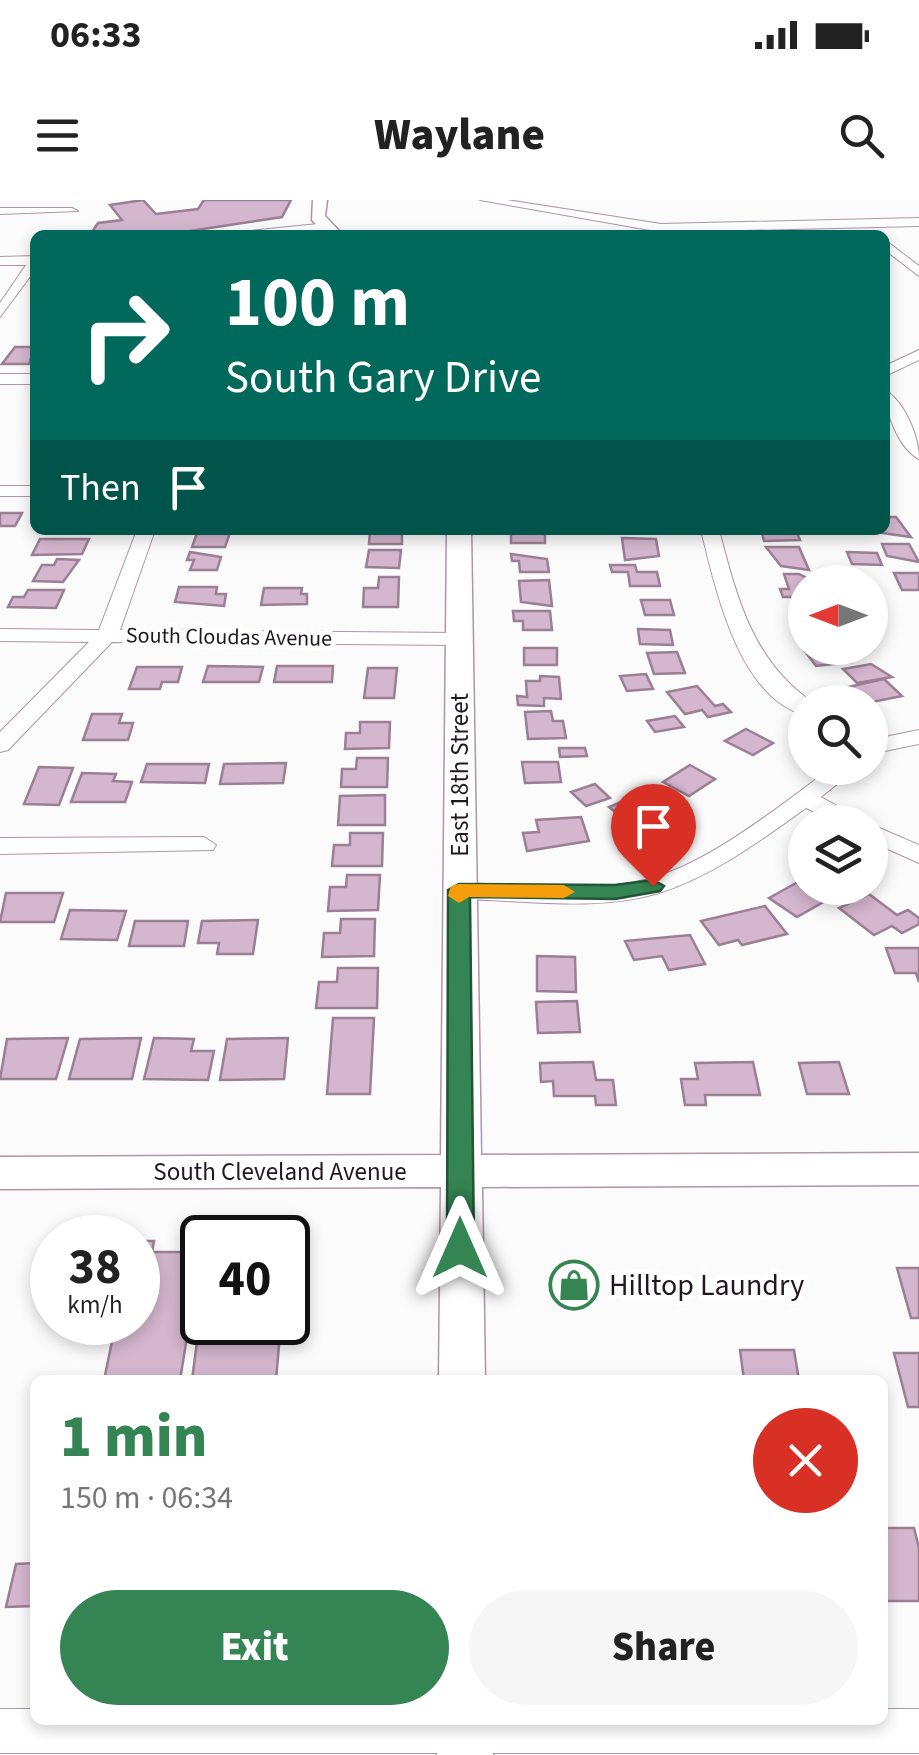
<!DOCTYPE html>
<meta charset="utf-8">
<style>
:root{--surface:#fff;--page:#f6f6f6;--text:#222;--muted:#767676;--accent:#358453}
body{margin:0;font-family:"Source Sans 3",sans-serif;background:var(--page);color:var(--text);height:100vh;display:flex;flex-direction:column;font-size:38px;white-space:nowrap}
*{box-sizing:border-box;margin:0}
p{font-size:32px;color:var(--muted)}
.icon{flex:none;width:55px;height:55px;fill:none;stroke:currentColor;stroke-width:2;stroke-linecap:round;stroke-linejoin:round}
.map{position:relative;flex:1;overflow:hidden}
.details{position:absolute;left:30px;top:1175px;width:858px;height:350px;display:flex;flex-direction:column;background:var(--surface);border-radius:15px;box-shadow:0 5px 15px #0003}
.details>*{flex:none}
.guide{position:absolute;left:30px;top:30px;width:860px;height:305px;border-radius:15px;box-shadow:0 5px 15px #0003;background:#00695c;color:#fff;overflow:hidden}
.needle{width:65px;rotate:270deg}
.fabs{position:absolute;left:788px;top:365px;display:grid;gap:20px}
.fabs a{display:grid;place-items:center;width:100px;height:100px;border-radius:50%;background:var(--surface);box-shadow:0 5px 15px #0003;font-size:50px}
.speed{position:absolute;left:30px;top:1015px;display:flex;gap:20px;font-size:50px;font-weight:700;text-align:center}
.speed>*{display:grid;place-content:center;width:130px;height:130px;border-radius:50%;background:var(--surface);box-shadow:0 5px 15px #0003;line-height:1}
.speed small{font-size:25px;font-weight:400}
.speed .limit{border:5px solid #111;border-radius:15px;background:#fff;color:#111}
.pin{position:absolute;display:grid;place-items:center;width:85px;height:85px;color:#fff;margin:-102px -42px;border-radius:50% 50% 50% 0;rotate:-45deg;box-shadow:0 0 10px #0007}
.pin .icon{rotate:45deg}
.me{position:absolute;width:110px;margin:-55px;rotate:0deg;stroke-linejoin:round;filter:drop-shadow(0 0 8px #0008)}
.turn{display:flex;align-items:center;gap:35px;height:210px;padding:0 30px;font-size:45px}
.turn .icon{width:130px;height:130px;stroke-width:2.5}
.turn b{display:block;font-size:70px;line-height:85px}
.then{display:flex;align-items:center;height:95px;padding:0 30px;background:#0003;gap:20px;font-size:38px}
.round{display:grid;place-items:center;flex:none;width:105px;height:105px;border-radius:52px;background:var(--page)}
.headline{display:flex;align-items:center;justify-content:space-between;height:170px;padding:0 30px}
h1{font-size:60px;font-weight:800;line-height:75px;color:var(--accent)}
.cta{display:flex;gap:20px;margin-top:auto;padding:20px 30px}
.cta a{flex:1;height:115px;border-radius:60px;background:var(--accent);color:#fff;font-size:40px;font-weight:800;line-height:115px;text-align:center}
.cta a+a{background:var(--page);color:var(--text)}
.status{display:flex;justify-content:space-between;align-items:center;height:70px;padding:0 50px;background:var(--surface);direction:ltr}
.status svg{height:28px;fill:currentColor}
header{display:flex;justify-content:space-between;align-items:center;height:130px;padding:0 30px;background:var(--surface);font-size:45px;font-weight:800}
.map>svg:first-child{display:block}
.building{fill:#d4b6ce;stroke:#9b7f95;stroke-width:2.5}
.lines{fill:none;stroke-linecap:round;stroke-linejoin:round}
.minor-casing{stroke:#b094aa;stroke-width:2}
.tertiary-casing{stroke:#b094aa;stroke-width:3}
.minor{fill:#fff;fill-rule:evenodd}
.tertiary{fill:#fff;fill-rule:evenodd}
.route{fill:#358453;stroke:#225636;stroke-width:2.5}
.slow{fill:#f59e0b}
.labels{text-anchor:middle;stroke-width:10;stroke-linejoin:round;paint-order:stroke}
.far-street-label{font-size:22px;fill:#221720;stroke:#fff}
.street-label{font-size:25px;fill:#221720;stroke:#fff}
.near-poi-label{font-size:30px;fill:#221720;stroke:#fff;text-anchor:start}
</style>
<div class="status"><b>06:33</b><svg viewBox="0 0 49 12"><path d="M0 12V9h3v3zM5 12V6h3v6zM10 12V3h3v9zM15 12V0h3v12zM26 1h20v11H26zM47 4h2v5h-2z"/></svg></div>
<header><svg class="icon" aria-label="menu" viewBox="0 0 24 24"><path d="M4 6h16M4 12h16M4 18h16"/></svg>Waylane<svg class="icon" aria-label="search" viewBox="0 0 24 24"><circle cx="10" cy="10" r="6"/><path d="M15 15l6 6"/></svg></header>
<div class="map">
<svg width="919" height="1555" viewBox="0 0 919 1555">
<rect width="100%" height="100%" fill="#fbfbfb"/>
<g class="building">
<polygon points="143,0 156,14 198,9 204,0 291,0 282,17 164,35 90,35 98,23 122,20 110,5"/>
<polygon points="15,147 35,147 29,164 2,164"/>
<polygon points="0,313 22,313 15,326 0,326"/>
<polygon points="885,317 896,317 911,337 875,332 885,330"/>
<polygon points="198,330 231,330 225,347 192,347"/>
<polygon points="370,330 402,330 402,344 369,344"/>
<polygon points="768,330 796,330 800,340 764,341 762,333 769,333"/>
<rect x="511" y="331" width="34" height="12"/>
<polygon points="622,338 656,339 659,356 625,360"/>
<polygon points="40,339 89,339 82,354 32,355"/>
<polygon points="882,344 909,344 919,362 887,356"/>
<polygon points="766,347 799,347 809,370 781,366"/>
<polygon points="369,350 401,350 399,368 366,367"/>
<polygon points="190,352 221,357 217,370 190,370 194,360 187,360"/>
<polygon points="847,352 877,353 882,365 852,364"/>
<polygon points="511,354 547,359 549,372 520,372 519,361 512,361"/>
<polygon points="57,359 79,360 63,382 33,381 42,365 54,365"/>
<polygon points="610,365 635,365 637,372 657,372 660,386 630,386 628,372 612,372"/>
<polygon points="894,373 919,373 919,390 902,390"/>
<polygon points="784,374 799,374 815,382 805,382 805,397 783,397 780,389 789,389"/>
<polygon points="379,377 399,377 398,407 363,407 364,388 378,388"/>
<polygon points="549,380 552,406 521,402 519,381"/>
<polygon points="179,387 217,387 216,394 226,394 224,406 175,402"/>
<polygon points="264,388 302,388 301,394 307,394 307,404 261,405"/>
<polygon points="28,390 64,390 56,408 8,407 13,397 24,397"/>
<polygon points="641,400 670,400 674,415 645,415"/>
<polygon points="513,411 550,411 552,430 523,430 523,421 514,421"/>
<polygon points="638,429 670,430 673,445 640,444"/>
<rect x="524" y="448" width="33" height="17"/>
<polygon points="840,448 852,462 816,466 804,450"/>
<polygon points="677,452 685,473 654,474 647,453"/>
<polygon points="871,464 892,477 857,483 843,469"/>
<polygon points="208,466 263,467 259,482 203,482"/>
<polygon points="277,466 333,466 332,482 274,482"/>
<polygon points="137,467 182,467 178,482 162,482 160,489 129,489"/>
<polygon points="368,468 397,468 394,498 364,498"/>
<polygon points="646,474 653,489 627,491 620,476"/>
<polygon points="540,476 559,477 561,499 544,498 544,506 518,505 517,496 527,497 526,481 540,481"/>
<polygon points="884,479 902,496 872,502 848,487"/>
<polygon points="697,486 715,506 723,504 731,512 708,517 702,510 685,514 667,492"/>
<polygon points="551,511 553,521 563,521 566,538 528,539 525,512"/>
<polygon points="92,514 122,514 119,523 133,523 128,540 83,540"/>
<polygon points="675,516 684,527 655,532 647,521"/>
<polygon points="360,522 390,522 389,548 345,549 346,533 360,533"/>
<polygon points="746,529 773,543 753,555 725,541"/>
<polygon points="559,548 585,548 587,556 560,557"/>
<polygon points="357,558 388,558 387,587 341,587 342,569 356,569"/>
<polygon points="522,562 558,562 561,582 525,583"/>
<polygon points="286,563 283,583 220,584 224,564"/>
<polygon points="147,564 209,564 205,583 141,582"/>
<polygon points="690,565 715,579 689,596 663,582"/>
<polygon points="39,567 73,568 59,605 24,604"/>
<polygon points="82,573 116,574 113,581 132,582 125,602 71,602"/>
<polygon points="595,584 610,598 586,606 571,592"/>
<polygon points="644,592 657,601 650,604 661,613 633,626 609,607"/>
<polygon points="385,595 385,625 338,625 340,596"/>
<polygon points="581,617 589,641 527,651 523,633 539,632 536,620"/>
<polygon points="350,633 383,633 382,666 332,666 334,645 350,645"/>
<polygon points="347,675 380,675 378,710 328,711 330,687 346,687"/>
<polygon points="805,678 805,688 848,688 797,717 769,698"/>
<polygon points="6,693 63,693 54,722 0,722"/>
<polygon points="869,694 897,715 908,710 919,718 919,724 902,733 892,726 874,735 839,708"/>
<polygon points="765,706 787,734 742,745 738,740 719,745 701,721"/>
<polygon points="70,710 126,711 117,740 61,739"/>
<polygon points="341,719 375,719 374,756 322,757 324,733 340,733"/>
<polygon points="258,720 253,754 217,754 219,743 198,743 202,721"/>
<polygon points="135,721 188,721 184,746 129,746"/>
<polygon points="690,735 705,764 669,770 662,756 634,760 625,741"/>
<polygon points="886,748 919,748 919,782 916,773 895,773"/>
<polygon points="537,756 575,757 576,792 537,791"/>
<polygon points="338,768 378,768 377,808 316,808 319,782 337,782"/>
<polygon points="577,801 580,832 538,833 536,802"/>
<polygon points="333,818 374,818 370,894 327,894"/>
<polygon points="68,838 56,879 0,879 7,839"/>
<polygon points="141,838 132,879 69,879 80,839"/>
<polygon points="154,838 194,839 191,851 214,851 208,880 144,879"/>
<polygon points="288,838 284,879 220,880 227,839"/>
<polygon points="593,862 596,880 613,880 616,905 596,905 595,896 554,896 553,881 541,882 540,863"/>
<polygon points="753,862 760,895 705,895 706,905 685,905 681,879 698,879 695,863"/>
<polygon points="839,862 849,894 807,894 799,863"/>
<polygon points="138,1041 154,1041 152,1052 201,1052 180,1180 104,1180 116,1122 138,1122"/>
<polygon points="897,1068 919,1068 919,1118 911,1118"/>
<polygon points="202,1103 202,1122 281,1122 276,1180 192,1180"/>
<polygon points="740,1150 794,1150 799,1180 744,1180"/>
<polygon points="894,1153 919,1153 919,1207 908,1207"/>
<polygon points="882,1328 914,1328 919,1348 919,1401 882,1401"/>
<polygon points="35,1363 35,1406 6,1407 16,1364"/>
</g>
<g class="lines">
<g class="minor-casing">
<g id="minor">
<polygon points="480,0 507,0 661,24 919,18 919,26 661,32"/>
<polygon points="0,8 72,8 78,11 0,14"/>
<polygon points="328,23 324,30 244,35 250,31"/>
<polygon points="885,40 919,66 919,76 885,50"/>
<polygon points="35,56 35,70 0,117 0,103 26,65 0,65 0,57"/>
<polygon points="919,150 919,160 885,176 885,166"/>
<rect x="0" y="174" width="35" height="10"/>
<path d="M885,190C905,202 919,237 919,259C899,249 885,212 885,190Z"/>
<rect x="0" y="286" width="35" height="10"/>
<polygon points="137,330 155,330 120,430 458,433 468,439 458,445 112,442 8,550 0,552 0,532 89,442 0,441 0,429 99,430"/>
<path d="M701,330H719C737,398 752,460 812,502H805V515C738,498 715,386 701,330Z"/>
<polygon points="919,530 919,544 870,554 870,540"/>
<path d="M831,568H857L821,597L866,622H836L806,608C761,640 713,676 659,693C596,712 524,700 459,699L446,691L459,683C519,684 586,694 645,680C707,665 780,606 831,568Z"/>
<polygon points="870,624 919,645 919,663 870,641"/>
<polygon points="204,637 216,645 213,650 0,654 0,638"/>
<polygon points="0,1509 35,1509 35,1520 882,1520 882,1509 919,1509 919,1553 0,1553"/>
</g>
</g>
<g class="tertiary-casing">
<g id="tertiary">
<polygon points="313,0 327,0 325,16 343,35 326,35 312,20"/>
<polygon points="447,330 471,330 481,955 919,953 919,985 482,987 485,1180 439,1180 441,987 0,989 0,957 441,955"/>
<polygon points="438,1520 492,1520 493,1555 437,1555"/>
</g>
</g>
<use href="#minor" class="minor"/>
<use href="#tertiary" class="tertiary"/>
</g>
<polygon class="route" points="653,680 664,686 660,691 615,699 470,697 474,1048 470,1056 451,1056 447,1048 448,690 459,684 615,685"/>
<polygon class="slow" points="459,684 564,685 575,692 564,698 469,697 459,703 448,696 451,686"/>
<defs>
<g id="shop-ring" transform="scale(2.5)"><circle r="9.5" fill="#fff" stroke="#358453" stroke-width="1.5"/><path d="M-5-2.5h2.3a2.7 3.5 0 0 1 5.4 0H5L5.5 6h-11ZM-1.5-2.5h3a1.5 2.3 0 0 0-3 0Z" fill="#358453"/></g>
</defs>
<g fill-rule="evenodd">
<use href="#shop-ring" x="574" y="1085"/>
</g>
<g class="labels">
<g class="far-street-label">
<text transform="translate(229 436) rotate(1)" y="8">South Cloudas Avenue</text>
</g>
<g class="street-label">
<text transform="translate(459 575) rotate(-90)" y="9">East 18th Street</text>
<text x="280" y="980">South Cleveland Avenue</text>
</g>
<g class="near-poi-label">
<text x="609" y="1095">Hilltop Laundry</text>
</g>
</g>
</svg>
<div class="fabs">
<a><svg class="needle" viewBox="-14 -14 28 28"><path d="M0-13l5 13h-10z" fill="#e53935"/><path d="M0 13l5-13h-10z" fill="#767676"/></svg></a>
<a><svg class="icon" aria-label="search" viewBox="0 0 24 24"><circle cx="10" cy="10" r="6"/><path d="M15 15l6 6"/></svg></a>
<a><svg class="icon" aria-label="layers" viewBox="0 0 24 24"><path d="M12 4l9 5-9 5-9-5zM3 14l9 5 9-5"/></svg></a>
</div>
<div class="speed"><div>38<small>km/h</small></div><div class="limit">40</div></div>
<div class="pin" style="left:653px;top:686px;background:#d93025"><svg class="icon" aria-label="arrive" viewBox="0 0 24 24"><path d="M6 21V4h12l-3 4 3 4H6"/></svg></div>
<svg class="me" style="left:460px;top:1048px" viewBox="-20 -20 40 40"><path d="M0-17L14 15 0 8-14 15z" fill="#358453" stroke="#fff" stroke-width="4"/></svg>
<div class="guide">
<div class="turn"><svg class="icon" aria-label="right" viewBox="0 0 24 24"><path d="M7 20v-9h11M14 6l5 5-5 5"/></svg><div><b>100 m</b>South Gary Drive</div></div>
<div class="then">Then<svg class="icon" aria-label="arrive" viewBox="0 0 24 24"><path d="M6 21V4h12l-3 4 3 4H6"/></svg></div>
</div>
<section class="details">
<div class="headline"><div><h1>1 min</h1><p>150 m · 06:34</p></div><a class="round" style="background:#d93025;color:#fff"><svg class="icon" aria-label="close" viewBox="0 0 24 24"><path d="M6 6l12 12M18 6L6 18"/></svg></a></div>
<div class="cta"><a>Exit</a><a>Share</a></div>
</section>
</div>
